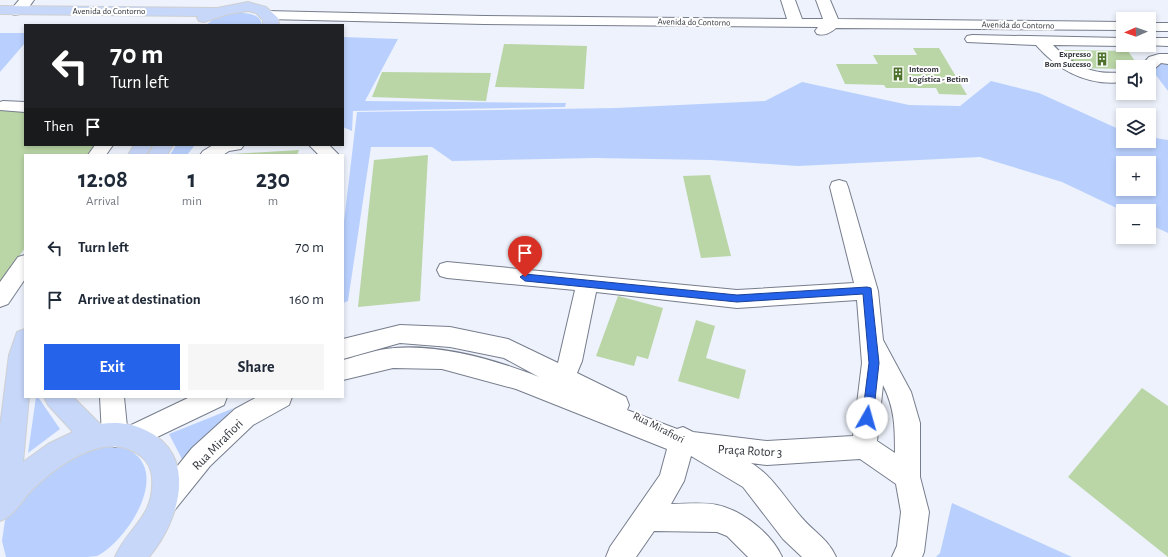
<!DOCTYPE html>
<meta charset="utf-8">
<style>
:root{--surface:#fff;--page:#f6f6f7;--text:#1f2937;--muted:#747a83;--accent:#2563eb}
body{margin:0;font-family:"Alegreya Sans",sans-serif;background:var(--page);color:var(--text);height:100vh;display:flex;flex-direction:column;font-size:15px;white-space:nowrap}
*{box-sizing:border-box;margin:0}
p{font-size:13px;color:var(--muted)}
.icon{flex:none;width:22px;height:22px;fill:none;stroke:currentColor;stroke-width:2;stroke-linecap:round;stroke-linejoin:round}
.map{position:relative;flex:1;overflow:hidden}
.sheet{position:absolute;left:24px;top:154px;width:320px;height:244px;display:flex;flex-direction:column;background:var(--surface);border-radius:0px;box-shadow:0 2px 6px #0003}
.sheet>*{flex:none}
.hud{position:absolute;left:24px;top:24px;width:320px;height:122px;border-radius:0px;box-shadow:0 2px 6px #0003;background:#202124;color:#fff;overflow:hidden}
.needle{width:26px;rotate:268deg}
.tools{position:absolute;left:1116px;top:12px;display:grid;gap:8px}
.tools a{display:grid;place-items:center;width:40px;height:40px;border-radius:0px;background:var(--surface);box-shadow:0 2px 6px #0003;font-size:20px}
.pin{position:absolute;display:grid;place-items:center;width:34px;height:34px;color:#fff;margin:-41px -17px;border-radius:50% 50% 50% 0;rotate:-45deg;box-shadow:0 0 4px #0007}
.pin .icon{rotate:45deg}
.me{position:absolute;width:44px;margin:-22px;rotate:7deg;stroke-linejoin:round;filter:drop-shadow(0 0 3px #0008)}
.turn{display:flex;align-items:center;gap:14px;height:84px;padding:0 20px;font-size:18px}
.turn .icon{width:52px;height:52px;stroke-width:2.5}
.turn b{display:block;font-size:28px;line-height:34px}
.then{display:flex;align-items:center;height:38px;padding:0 20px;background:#0003;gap:8px;font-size:15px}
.eta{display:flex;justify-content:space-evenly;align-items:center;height:68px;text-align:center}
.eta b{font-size:24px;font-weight:700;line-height:28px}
.button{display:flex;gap:8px;margin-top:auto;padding:8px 20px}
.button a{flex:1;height:46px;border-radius:0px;background:var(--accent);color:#fff;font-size:16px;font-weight:700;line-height:46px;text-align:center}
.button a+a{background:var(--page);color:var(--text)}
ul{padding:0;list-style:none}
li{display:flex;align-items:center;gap:12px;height:52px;padding:0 20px}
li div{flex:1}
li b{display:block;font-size:15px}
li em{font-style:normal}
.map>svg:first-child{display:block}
.green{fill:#b9d0fe;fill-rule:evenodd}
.building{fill:#bad5a6}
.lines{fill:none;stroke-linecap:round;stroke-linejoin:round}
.minor-casing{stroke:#767d8c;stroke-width:2}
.major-casing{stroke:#cecfd0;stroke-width:2}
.minor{fill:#fff;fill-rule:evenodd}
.major{fill:#c7d7fa;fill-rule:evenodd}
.route{fill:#2563eb;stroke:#184099}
.labels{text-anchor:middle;stroke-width:4;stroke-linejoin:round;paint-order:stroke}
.far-street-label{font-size:9px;fill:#33363d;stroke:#fff}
.far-poi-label{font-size:9px;font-weight:bold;fill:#33363d;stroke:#fff;text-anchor:end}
.street-label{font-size:11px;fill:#33363d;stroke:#fff}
.near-street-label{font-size:13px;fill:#33363d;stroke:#fff}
</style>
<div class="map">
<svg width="1168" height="557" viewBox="0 0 1168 557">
<rect width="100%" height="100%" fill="#edf2fc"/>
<g class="green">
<path d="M234,13C244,13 260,12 262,25H206L215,18Z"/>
<polygon points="0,33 25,33 25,43 0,72"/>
<polygon points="343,37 398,39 365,101 566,103 565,107 353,111 352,131 343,127"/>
<polygon points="1157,61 1168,63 1168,91 1152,70"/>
<path d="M991,81L1039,93L1123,131V141H1149V137L1168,140V233L1149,224V211H1123L1062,182L980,157L798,166L711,160L595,158L452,161L432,147H371L348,301L343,303V230L357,112L616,108L765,101L802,82L909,105L960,106ZM1123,163H1149V189H1123Z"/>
<polygon points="176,145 195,145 187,155 170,155"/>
<polygon points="36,397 38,397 60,429 28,453"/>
<polygon points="234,408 183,461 169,434"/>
<path d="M99,445C111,445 123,445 134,453C168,479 125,542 97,556C92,557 82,557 76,557C53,557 29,557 6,557L2,541L5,520L16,498L33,478Z"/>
<polygon points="952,503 1072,557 936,557 940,553"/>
</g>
<g class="building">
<polygon points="504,44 587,46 584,89 495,87"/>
<polygon points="913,48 939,48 967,95 939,94 936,88 886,88 884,85 845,84 836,64 878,64 873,55 917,55"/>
<polygon points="1063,50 1128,51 1139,67 1123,67 1123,69 1077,68"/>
<polygon points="382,72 491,73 486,101 372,97"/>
<polygon points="0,110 25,110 25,145 99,145 92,155 25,155 25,248 0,283"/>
<polygon points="299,150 297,155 233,155 233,154"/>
<polygon points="428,155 420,301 358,307 374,160"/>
<polygon points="710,175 731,256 701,258 683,176"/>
<polygon points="618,296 663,308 648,359 637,356 634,366 596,356"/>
<polygon points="696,320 715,326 706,358 746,370 739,399 678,381"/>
<polygon points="1142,388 1168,406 1168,557 1068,477"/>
</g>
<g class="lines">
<g class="minor-casing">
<g id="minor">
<path d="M19,0H34C28,8 23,17 12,14L10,11Z"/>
<path d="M781,0H795L802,19H823L816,0H830L838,19L1123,22V30L836,28C830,33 825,36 817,34L815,31L818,27L484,24L266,19L261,18L259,15L261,12L266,11L484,16L787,19Z"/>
<rect x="1149" y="23" width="19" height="8"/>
<path d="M972,35L1123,38V45H1128L1123,46L1053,45C1073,66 1094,76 1123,72V82C1087,86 1059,71 1036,45L967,42L965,39L967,36Z"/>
<polygon points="1149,38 1168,38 1168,46 1144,45 1149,45"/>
<polygon points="1159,54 1168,54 1168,64 1161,63 1153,70 1149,71 1149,67 1140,67 1149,57"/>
<polygon points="3,101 25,102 25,112 0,110 0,102"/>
<polygon points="95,145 113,145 106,155 88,155"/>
<polygon points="213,145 244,145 241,149 229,151 223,155 200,155 203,151"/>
<polygon points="309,145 329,145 339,155 319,155"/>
<path d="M839,180L846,182L848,187L878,291L883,340L911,392L920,423V477L929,512L924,552L922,557H892L897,546L901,512L896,484L860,459L767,465L751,463C772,475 786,500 802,518C813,531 829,540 836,557H802L783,539L743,487L691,456L684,481L671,504C685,504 705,502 717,505C742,510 772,534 782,557H748L727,536L717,532L654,531L636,557H606L610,547L660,475L667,449L516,389L442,369L393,368L343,380V360C359,356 377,349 394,348C440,344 496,360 539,377L504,358L450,347L400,343L343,359V339L400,325L450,327L508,339L558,363L575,290L447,278L440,276L437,270L440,264L447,262L737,290L854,283L830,187L832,182ZM596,292L737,308L857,300L862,363L853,436L767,441L693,432L683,427L677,429L627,410L629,405L626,397L577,373L582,361ZM883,385C895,409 895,428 895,453L877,441Z"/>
<polygon points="25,255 25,279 8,304 0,307 0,282 18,257"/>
<polygon points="100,397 124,397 127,427 190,397 227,397 224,405 132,449 122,444 115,447 106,443 102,435"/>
<polygon points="257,397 292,397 289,405 253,425 210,466 173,512 164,516 155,512 151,503 155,494 192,448 235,409"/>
</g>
</g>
<g class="major-casing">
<g id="major">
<polygon points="248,2 266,7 278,18 279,25 263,25 263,20 256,13 248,11 228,14 204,22 199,21 197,18 198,16 0,14 0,6 217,8"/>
<polygon points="134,145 152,145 146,155 128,155"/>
<polygon points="154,145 173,145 167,155 148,155"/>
<path d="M25,329V397H29L23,462L48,444L73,432L48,405L44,397H73L100,424C117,422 130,423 145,430C200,455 179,521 149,557H115C128,526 155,518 152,477C151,465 143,456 133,451C101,434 57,466 34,488C21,500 16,515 0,521V427L9,355L17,332Z"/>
</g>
</g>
<use href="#minor" class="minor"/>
<use href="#major" class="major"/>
</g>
<polygon class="route" points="525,274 737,295 867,287 871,288 879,363 873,418 871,421 867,423 864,421 862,418 869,363 863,294 737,302 525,281 520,277"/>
<defs>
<g id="building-bare" transform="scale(1.08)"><path d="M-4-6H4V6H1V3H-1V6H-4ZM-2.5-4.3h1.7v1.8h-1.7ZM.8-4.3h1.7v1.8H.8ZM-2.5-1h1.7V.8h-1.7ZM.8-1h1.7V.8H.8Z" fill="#4d722b" stroke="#fff" stroke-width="2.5" paint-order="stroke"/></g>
</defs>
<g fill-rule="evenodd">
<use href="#building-bare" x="1102" y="59"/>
<use href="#building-bare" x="898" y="74"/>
</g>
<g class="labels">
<g class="far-street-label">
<text x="109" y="14">Avenida do Contorno</text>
<text transform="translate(694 22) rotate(1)" y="3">Avenida do Contorno</text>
<text transform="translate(1018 25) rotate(1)" y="3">Avenida do Contorno</text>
</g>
<g class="far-poi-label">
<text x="1091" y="57">Expresso<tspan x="1091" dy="10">Bom Sucesso</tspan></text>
<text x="909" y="72" text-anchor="start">Intecom<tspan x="909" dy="10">Logística - Betim</tspan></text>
</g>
<g class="street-label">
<text transform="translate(659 427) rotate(27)" y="4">Rua Mirafiori</text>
</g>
<g class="near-street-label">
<text transform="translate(217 444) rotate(-45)" y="5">Rua Mirafiori</text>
<text transform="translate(750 450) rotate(3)" y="5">Praça Rotor 3</text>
</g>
</g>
</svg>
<div class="tools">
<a><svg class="needle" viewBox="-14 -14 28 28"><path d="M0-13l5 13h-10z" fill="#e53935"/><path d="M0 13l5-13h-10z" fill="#747a83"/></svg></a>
<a><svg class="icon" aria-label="sound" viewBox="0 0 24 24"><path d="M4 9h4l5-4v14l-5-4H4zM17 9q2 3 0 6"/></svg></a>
<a><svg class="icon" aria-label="layers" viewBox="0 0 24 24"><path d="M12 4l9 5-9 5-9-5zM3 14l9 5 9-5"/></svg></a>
<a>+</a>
<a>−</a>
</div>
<div class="pin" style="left:525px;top:277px;background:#d93025"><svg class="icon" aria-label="arrive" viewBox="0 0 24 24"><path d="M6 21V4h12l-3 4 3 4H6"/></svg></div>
<svg class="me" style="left:867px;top:418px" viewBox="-20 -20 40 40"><circle r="19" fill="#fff"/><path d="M0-13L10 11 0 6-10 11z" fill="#2563eb"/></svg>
<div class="hud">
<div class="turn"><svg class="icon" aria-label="left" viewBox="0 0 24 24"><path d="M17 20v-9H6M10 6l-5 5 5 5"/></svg><div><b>70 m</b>Turn left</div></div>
<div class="then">Then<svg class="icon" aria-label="arrive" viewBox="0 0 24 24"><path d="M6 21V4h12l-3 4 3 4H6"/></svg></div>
</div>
<section class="sheet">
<div class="eta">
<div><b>12:08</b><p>Arrival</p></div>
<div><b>1</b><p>min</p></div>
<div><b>230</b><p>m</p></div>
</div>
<ul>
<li><svg class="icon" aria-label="left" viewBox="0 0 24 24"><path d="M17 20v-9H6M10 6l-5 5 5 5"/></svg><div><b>Turn left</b></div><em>70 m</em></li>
<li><svg class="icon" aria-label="arrive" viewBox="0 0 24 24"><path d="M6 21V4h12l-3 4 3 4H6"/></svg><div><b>Arrive at destination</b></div><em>160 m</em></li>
</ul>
<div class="button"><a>Exit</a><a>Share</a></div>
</section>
</div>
